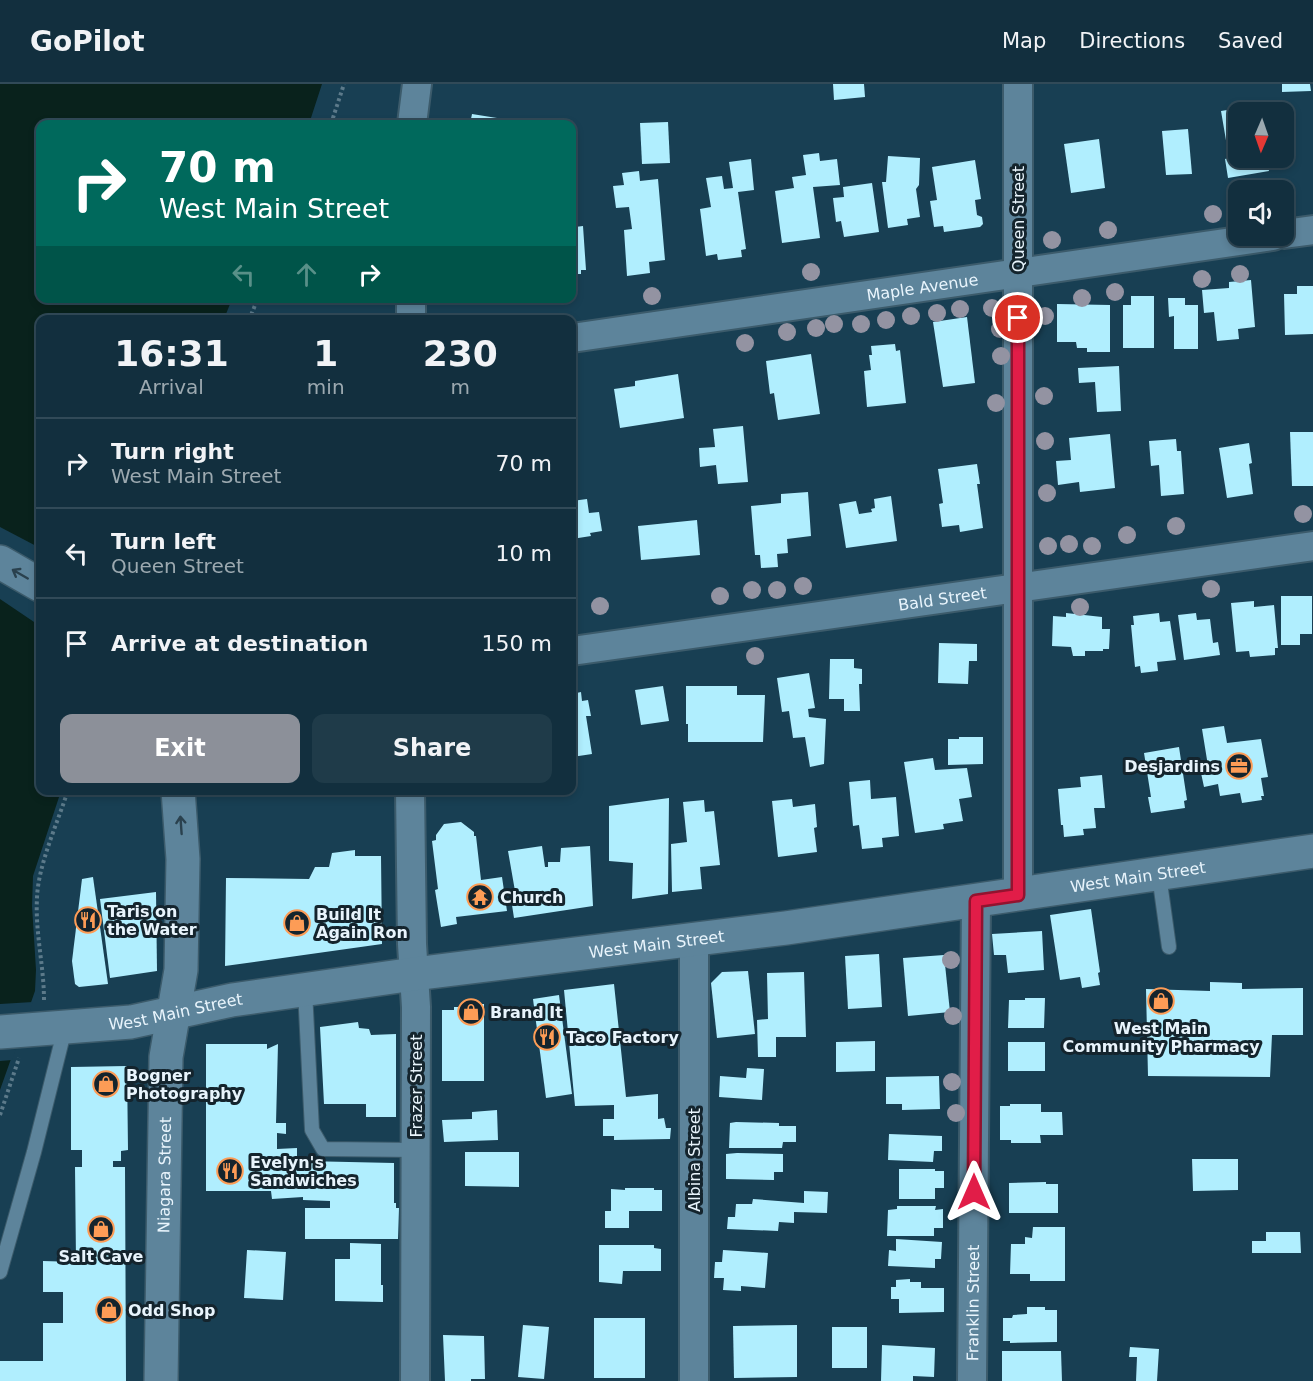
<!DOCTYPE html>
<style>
:root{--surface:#122f3e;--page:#1f3b49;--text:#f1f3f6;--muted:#9ca9b0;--line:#314a58;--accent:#8c9099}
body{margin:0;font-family:"DejaVu Sans",sans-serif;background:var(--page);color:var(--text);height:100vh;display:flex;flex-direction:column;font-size:22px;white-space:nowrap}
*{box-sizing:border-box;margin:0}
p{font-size:20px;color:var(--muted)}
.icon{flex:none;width:33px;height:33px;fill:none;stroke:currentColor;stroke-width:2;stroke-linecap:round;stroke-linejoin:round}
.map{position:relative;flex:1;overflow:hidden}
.details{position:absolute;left:36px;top:231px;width:540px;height:480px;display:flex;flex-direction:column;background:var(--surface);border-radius:12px;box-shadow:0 3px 9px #0003,0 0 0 2px var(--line)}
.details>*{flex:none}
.banner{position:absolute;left:36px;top:36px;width:540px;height:183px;border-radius:12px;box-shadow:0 3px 9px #0003,0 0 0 2px var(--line);background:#00695c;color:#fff;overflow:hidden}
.needle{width:39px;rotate:182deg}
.tools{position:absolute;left:1228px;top:18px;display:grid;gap:12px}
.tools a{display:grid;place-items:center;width:66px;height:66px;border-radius:12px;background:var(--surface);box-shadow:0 3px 9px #0003,0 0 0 2px var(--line);font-size:30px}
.pin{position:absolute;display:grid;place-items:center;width:51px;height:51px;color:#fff;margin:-26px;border:3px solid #fff;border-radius:50%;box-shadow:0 2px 6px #0007}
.me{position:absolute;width:66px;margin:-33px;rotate:0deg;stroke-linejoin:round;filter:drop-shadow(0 0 4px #0008)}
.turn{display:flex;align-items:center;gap:21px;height:126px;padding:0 24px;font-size:27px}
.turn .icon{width:78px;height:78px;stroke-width:2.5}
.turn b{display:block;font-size:42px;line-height:51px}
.lanes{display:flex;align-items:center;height:57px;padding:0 24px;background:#0003;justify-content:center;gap:30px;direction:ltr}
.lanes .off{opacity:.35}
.eta{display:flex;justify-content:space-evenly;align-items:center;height:102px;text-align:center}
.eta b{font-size:36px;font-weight:700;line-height:42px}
.action{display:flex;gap:12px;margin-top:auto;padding:12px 24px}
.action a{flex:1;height:69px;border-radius:12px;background:var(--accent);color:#fff;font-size:24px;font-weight:700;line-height:69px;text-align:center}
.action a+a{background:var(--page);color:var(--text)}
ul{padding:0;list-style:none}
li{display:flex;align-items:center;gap:18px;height:90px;padding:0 24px;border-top:2px solid var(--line)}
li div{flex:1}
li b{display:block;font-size:22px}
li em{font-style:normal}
header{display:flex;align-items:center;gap:36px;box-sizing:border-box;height:84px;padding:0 30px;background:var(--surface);border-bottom:2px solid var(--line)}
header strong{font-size:28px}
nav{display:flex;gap:33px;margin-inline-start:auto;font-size:21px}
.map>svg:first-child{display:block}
.water{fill:#09221c}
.pier{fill:#183f53}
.building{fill:#b0eefe}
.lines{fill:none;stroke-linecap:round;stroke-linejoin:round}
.service-casing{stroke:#3c5b6b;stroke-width:16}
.minor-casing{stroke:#3c5b6b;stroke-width:32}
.secondary-casing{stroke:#3c5b6b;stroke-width:36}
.path{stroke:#5c7a8a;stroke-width:4;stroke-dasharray:3 3;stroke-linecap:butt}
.service{stroke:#5d849b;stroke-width:14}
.minor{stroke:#5d849b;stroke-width:28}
.secondary{stroke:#5d849b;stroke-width:33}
.tree{fill:#9393a2}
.oneway{stroke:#2a414e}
.route-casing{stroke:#92132f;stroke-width:15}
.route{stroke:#e11d48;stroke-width:10}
.labels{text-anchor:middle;stroke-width:6;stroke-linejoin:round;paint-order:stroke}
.street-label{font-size:16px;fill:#e8f4fc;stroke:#14242d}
.poi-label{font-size:16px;font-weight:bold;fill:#e8f4fc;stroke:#14242d;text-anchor:start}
</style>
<header>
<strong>GoPilot</strong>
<nav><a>Map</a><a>Directions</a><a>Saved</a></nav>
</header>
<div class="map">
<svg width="1313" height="1297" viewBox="0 0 1313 1297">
<rect width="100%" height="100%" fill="#183f53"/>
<polygon class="water" points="0,0 322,0 309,40 40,40 40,214 232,215 224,235 40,236 40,706 61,707 33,792 32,822 36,886 35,907 0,1006"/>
<g class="pier">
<polygon points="0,443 40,464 40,542 0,515"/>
<polygon points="33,918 12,976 0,977 0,920"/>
</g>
<g class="building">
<polygon points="833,0 864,0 865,13 834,16"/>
<polygon points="1282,0 1310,0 1311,7 1282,8"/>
<polygon points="1257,21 1258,28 1239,28 1239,74 1266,74 1269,87 1228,94 1225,75 1229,74 1221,27"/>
<polygon points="472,30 497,34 496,40 470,40"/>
<polygon points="668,38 670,79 642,80 640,39"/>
<polygon points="1188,45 1192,90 1166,91 1162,47"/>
<polygon points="1099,55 1105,104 1071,109 1064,60"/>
<polygon points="819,69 820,77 837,75 840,101 813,103 820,154 782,159 775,107 794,104 792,93 806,91 803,71"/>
<polygon points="888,72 920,74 919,101 916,105 920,133 907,135 908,141 888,144 882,98 886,98"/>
<polygon points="751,75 754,106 738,108 746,165 741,166 742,173 718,176 717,170 706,172 700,125 711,123 706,94 722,92 724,105 733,104 729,78"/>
<polygon points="975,76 981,115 975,116 977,131 982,133 983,140 980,143 944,148 943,142 934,143 930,117 937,116 932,83"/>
<polygon points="639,87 640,97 658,95 665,176 649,178 650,189 627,192 624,146 632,145 629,123 616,124 613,102 624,101 622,89"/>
<polygon points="872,99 879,148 844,153 841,137 836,138 833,114 844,113 843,103"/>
<polygon points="575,135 575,143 583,142 586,186 581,186 581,190 572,190 572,136"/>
<polygon points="1251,196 1255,243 1238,245 1239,255 1217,257 1214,228 1204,229 1202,206 1229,204 1229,198"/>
<polygon points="1297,202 1313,202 1313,250 1285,251 1284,210 1297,210"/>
<polygon points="1131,212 1154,212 1154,264 1123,264 1123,221 1131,221"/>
<polygon points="1168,214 1185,214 1185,221 1198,221 1198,265 1174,265 1174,232 1169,233"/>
<polygon points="1057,220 1110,221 1110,268 1087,268 1087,264 1077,264 1076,258 1057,258"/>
<polygon points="967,233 975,299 943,303 933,238"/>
<polygon points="895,260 896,267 900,266 906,319 867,323 864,287 871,286 869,271 872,271 871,262"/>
<polygon points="811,270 820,330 778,336 774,309 770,310 766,277"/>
<polygon points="1119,282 1121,327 1097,328 1095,298 1079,299 1078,284"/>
<polygon points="678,290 684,334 620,344 614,305 635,302 635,297"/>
<polygon points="743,342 748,398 718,400 716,381 700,383 699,364 715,363 713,345"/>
<polygon points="1290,348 1313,348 1313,402 1292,402"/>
<polygon points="1110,350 1115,404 1080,408 1079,398 1058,401 1056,377 1071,376 1069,354"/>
<polygon points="1176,355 1177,367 1181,367 1184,410 1161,412 1159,381 1151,382 1149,357"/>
<polygon points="1249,359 1252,379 1249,380 1253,410 1227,414 1219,364"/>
<polygon points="977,380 980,400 977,400 983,444 960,448 959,441 942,443 939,420 943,419 938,385"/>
<polygon points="808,408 811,452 787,455 788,469 777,470 778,483 761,484 760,471 755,471 751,422 781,419 781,410"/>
<polygon points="891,412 897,457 846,464 839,420 856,417 859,430 872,428 871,425 875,424 874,415"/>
<polygon points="587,415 589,429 599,428 602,447 590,449 591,452 572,455 572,417"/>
<polygon points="697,436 700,471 641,476 638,442"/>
<polygon points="1281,512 1312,512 1312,550 1300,550 1300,561 1281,561"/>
<polygon points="1254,517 1254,523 1274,521 1278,564 1275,564 1275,571 1250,573 1249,567 1236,568 1231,519"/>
<polygon points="1066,529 1102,533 1102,545 1110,545 1109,565 1103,565 1103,567 1085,567 1085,572 1073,572 1071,563 1052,562 1053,532 1066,533"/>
<polygon points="1159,529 1160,538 1170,537 1176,576 1157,578 1158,587 1141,589 1140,582 1135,583 1131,541 1134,541 1133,532"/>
<polygon points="1196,529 1197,536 1210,535 1213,559 1218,558 1220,571 1184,576 1178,531"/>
<polygon points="939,559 977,560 977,577 969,577 968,600 938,599"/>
<polygon points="830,575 854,575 854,584 862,585 862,600 859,600 860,627 844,627 844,615 829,615"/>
<polygon points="809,589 815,624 808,625 809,633 826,635 824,680 810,683 805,653 793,654 789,627 782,628 777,594"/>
<polygon points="663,602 669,637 641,641 635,606"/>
<polygon points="686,602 737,602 737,611 765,611 763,658 688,658 688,640 686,640"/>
<polygon points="581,608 582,617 588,616 591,632 586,632 592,670 572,673 572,610"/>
<polygon points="1224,642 1227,659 1261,655 1268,693 1261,694 1264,712 1261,712 1262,716 1242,719 1240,709 1220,712 1218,700 1204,703 1201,689 1209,688 1202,645"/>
<polygon points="959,653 983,653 983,680 948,681 948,655 959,655"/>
<polygon points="1179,663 1187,716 1184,717 1185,724 1151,729 1148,713 1151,713 1144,669"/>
<polygon points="933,674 935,686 967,684 972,713 959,715 963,737 943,740 944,745 915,749 904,678"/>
<polygon points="1102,691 1105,724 1094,724 1096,744 1083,745 1084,751 1064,753 1063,741 1061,741 1058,705 1081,703 1080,693"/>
<polygon points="870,696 871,715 896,713 899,752 882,754 883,763 862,765 859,741 853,742 849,698"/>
<polygon points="669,714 668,810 632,815 633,779 609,777 609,722"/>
<polygon points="792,715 793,723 815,720 817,743 814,744 817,768 778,773 772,717"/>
<polygon points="704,716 705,728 714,727 720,781 700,783 702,805 672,808 671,760 687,758 683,718"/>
<polygon points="461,738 474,748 474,752 476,752 481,796 502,793 507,827 456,833 457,840 441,843 435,806 438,805 432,757 436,756 436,751 444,740"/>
<polygon points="542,762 545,783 548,783 548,778 560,778 561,764 590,762 593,822 514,834 510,808 515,807 508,767"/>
<polygon points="355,766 355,772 381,772 382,860 225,882 226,794 309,795 315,783 329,783 332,769"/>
<polygon points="93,793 108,900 79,903 75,900 72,877 82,795"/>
<polygon points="156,808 157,887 110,894 100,815"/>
<polygon points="1091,825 1100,888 1098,889 1100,901 1082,904 1080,893 1060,896 1050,831"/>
<polygon points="1042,847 1044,886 1008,889 1006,871 994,871 992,850"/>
<polygon points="879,870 882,923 848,925 845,872"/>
<polygon points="944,871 950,928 908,932 903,874"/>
<polygon points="748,887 755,950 717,954 711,899 722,888"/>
<polygon points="804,888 806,953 776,953 776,973 758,973 757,936 768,935 767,889"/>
<polygon points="1210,898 1242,899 1242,905 1303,904 1303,951 1272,951 1270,993 1148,992 1146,905 1210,907"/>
<polygon points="614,900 626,1013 658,1010 658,1035 664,1034 666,1044 671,1044 670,1055 614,1056 614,1052 603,1052 603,1035 614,1035 614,1021 575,1022 564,906"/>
<polygon points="559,911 572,1010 546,1014 533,915"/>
<polygon points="1025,914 1045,914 1044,944 1008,944 1009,916 1025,916"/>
<polygon points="477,920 484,920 484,997 442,997 442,926 454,926 454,923 477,923"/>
<polygon points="358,938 359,944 369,945 371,951 396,950 396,1033 366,1033 366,1020 324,1020 320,943"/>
<polygon points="875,957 875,987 836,988 836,958"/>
<rect x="1008" y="958" width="37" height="29"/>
<polygon points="206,960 267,960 267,965 278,960 276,1039 286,1039 286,1050 277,1049 277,1065 297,1064 297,1087 304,1087 304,1077 394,1079 394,1119 396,1119 396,1124 399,1124 398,1155 305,1155 305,1124 330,1124 330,1117 303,1116 303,1113 272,1115 271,1107 206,1107"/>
<polygon points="127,982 128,1066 121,1067 121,1077 113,1077 113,1083 125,1083 126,1297 0,1297 0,1277 43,1277 43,1239 63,1239 63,1208 43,1208 43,1177 76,1178 75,1083 82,1083 82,1066 71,1066 71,983"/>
<polygon points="747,984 764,985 762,1016 719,1013 720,992 746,994"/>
<polygon points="939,992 940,1025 902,1026 902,1020 886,1020 886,993"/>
<polygon points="1010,1020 1041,1020 1041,1028 1062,1028 1063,1051 1040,1051 1041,1059 1011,1059 1011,1056 1000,1056 1000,1022 1010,1022"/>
<polygon points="497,1026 498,1056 444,1058 442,1036 472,1035 472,1028"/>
<polygon points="736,1038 779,1039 779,1042 796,1042 796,1058 783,1058 782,1064 729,1064 730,1039"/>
<polygon points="889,1050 942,1052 942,1067 934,1067 933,1078 888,1076"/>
<polygon points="465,1068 519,1068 519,1103 465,1102"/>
<polygon points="737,1069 783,1070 783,1088 774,1088 774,1096 726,1095 726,1070"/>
<polygon points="1192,1075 1238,1075 1238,1106 1193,1107"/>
<polygon points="899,1085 935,1085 935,1087 944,1087 944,1104 935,1104 935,1115 899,1115"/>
<polygon points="1046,1098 1046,1100 1058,1100 1058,1129 1009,1129 1009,1099"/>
<polygon points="625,1104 654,1104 654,1106 662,1106 662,1127 629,1127 629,1144 605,1144 605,1127 611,1127 611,1105 625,1106"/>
<polygon points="804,1107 828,1108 827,1129 794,1128 794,1139 779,1138 778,1147 727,1145 728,1133 735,1133 736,1120 752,1120 753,1115 804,1119"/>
<polygon points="897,1122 936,1122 935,1126 943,1125 943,1144 934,1144 934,1152 887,1152 888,1126 897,1125"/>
<polygon points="1033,1143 1065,1143 1065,1197 1030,1197 1030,1190 1010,1190 1011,1160 1025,1160 1025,1153 1032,1154"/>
<polygon points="1266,1148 1300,1148 1301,1169 1252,1169 1252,1157 1266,1157"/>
<polygon points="896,1155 942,1158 941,1175 935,1175 935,1184 888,1182 889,1166 896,1167"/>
<polygon points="350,1159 381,1160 381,1201 383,1201 383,1218 335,1217 335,1175 350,1175"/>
<polygon points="599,1161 654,1161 654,1164 661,1165 661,1187 623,1187 622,1200 599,1198"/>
<polygon points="247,1166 286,1168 283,1216 244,1214"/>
<polygon points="723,1166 768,1169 765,1204 741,1202 741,1207 723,1206 724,1194 714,1194 715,1178 722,1178"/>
<polygon points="910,1195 910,1198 921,1198 921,1204 944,1204 944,1228 899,1229 899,1215 891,1215 891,1203 896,1203 896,1196"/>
<polygon points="1027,1223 1045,1223 1045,1226 1057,1226 1057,1258 1010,1259 1010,1257 1003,1257 1003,1234 1012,1234 1013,1231 1027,1230"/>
<rect x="594" y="1234" width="51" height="60"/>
<polygon points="523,1241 549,1243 544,1295 518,1293"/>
<polygon points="797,1241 797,1293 734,1294 733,1242"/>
<rect x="832" y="1243" width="35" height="41"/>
<polygon points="443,1251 484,1252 485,1295 471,1295 471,1297 445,1297"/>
<polygon points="882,1261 935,1264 934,1293 913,1292 913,1297 881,1297"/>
<polygon points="1130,1263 1159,1265 1157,1297 1136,1297 1137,1273 1129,1273"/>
<polygon points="1002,1267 1061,1267 1062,1297 1002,1297"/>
</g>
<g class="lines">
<g class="service-casing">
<g id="service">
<polyline points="1159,791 1169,863"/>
<polyline points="305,906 312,1046 323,1065 416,1066"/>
<polyline points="0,1188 34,1068 65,944"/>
</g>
</g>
<g class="minor-casing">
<g id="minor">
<polyline points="412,40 417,0"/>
<polyline points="1284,150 1313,146"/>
<polyline points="411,214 411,236"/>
<path id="s1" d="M572,254L1273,152"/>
<path id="s2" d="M572,567L1313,462"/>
<polyline points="410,706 412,860 416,923 415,1297"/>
<polyline points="1018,811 1018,0"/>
<polyline points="694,855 694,1297"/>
<path id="s3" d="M972,1297L976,817"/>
</g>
</g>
<g class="secondary-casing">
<g id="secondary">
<polyline points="0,478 40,501"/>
<path id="s4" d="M0,948L131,938L232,916L414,890L786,844L1313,767"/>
<path id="s5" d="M161,1297L166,973L181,886L183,775L178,706"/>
</g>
</g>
<g class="path">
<polyline points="331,40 344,0"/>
<polyline points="249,236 258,214"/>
<path d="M44,916C44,882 35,848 37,814C38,781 58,738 68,706"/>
<polyline points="0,1031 19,974"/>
</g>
<use href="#service" class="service"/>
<use href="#minor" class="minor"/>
<use href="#secondary" class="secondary"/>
</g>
<g class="tree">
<circle cx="1213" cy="130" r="9"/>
<circle cx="1108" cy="146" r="9"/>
<circle cx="1052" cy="156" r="9"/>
<circle cx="811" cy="188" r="9"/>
<circle cx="1240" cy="190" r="9"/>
<circle cx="1202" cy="195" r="9"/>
<circle cx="1115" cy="208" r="9"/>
<circle cx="652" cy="212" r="9"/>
<circle cx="1082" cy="214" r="9"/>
<circle cx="992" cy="224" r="9"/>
<circle cx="960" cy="225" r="9"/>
<circle cx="937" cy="229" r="9"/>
<circle cx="911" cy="232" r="9"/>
<circle cx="1045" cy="232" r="9"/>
<circle cx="886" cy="236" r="9"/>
<circle cx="834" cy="240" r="9"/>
<circle cx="861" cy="240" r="9"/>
<circle cx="816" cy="244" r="9"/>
<circle cx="1000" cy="245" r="9"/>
<circle cx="787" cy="248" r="9"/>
<circle cx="745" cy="259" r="9"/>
<circle cx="1001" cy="272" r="9"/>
<circle cx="1044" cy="312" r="9"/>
<circle cx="996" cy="319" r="9"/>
<circle cx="1045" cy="357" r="9"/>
<circle cx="1047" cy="409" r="9"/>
<circle cx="1303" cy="430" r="9"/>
<circle cx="1176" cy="442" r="9"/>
<circle cx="1127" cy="451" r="9"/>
<circle cx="1069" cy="460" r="9"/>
<circle cx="1048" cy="462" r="9"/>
<circle cx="1092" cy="462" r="9"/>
<circle cx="803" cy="502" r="9"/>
<circle cx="1211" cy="505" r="9"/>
<circle cx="752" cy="506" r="9"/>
<circle cx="777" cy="506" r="9"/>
<circle cx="720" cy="512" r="9"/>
<circle cx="600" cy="522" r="9"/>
<circle cx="1080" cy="523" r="9"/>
<circle cx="755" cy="572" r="9"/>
<circle cx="951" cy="876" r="9"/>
<circle cx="953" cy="932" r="9"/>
<circle cx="952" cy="998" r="9"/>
<circle cx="956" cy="1029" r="9"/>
</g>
<defs><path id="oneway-shaft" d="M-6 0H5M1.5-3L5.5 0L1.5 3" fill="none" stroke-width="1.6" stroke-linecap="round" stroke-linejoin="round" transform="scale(1.5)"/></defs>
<g class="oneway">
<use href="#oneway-shaft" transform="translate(20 490) rotate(-150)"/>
<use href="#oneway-shaft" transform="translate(181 741) rotate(-94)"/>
</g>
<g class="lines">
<g class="route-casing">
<polyline id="route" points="974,1108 976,817 1018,811 1018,234"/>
</g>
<use href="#route" class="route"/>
</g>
<defs>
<g id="office-ring" transform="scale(1.35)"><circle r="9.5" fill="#14242d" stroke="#fd9c56" stroke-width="1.5"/><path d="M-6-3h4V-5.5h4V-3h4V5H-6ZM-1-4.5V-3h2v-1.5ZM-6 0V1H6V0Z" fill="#fd9c56"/></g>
<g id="temple-ring" transform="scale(1.35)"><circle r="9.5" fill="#14242d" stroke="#fd9c56" stroke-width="1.5"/><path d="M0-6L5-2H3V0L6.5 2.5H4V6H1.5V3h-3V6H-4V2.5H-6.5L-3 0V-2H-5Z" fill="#fd9c56"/></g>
<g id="restaurant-ring" transform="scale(1.35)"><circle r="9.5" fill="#14242d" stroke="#fd9c56" stroke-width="1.5"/><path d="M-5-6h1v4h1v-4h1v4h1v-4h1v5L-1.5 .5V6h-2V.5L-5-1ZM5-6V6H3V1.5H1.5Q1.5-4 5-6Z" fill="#fd9c56"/></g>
<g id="shop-ring" transform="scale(1.35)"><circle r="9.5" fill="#14242d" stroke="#fd9c56" stroke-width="1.5"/><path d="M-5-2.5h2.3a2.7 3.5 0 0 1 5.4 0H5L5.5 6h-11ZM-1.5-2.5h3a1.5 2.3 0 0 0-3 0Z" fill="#fd9c56"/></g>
</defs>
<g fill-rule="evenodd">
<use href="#office-ring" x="1239" y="682"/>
<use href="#temple-ring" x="480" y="813"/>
<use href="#restaurant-ring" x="88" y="836"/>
<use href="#shop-ring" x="297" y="839"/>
<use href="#shop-ring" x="1161" y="917"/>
<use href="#shop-ring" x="471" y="928"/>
<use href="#restaurant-ring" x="547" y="953"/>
<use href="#shop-ring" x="106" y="1000"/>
<use href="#restaurant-ring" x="230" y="1087"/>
<use href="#shop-ring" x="101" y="1145"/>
<use href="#shop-ring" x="109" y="1226"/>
</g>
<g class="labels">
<g class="street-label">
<text transform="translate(1018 135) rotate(-90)" y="6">Queen Street</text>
<text dy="6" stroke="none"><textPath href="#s1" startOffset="354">Maple Avenue</textPath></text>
<text dy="6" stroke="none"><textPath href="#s2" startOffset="374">Bald Street</textPath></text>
<text dy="6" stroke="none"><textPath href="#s4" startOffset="1149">West Main Street</textPath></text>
<text dy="6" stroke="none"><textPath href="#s4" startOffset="663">West Main Street</textPath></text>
<text dy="6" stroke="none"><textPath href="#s4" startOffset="177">West Main Street</textPath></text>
<text transform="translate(416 1002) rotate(-90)" y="6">Frazer Street</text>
<text transform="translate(694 1076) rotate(-90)" y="6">Albina Street</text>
<text dy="6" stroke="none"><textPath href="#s5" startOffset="206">Niagara Street</textPath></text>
<text dy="6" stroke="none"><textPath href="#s3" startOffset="78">Franklin Street</textPath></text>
</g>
<g class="poi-label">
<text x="1220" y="688" text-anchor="end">Desjardins</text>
<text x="500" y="819">Church</text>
<text x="107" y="833">Taris on<tspan x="107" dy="18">the Water</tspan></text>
<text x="316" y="836">Build It<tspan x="316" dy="18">Again Ron</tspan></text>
<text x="490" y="934">Brand It</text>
<text x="1161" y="950" text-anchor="middle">West Main<tspan x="1161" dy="18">Community Pharmacy</tspan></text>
<text x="566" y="959">Taco Factory</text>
<text x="126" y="997">Bogner<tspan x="126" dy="18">Photography</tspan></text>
<text x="250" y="1084">Evelyn's<tspan x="250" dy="18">Sandwiches</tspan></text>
<text x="101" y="1178" text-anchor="middle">Salt Cave</text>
<text x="128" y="1232">Odd Shop</text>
</g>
</g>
</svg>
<div class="tools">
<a><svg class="needle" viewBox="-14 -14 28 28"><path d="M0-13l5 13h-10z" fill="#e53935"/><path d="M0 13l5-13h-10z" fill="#9ca9b0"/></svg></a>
<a><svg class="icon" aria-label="sound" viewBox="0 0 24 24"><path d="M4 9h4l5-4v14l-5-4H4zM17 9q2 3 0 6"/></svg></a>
</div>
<div class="pin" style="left:1018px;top:234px;background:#d93025"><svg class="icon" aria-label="arrive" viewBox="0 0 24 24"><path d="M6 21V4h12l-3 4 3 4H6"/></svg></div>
<svg class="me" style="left:974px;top:1108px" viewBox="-20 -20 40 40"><path d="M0-17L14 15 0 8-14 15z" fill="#e11d48" stroke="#fff" stroke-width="4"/></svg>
<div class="banner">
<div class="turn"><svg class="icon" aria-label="right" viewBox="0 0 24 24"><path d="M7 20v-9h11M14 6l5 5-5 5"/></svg><div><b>70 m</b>West Main Street</div></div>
<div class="lanes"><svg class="icon off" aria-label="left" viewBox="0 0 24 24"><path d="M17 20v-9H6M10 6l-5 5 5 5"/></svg><svg class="icon off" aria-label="ahead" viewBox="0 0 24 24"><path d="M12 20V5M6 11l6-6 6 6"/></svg><svg class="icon" aria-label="right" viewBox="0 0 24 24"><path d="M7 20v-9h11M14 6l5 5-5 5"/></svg></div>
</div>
<section class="details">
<div class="eta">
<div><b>16:31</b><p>Arrival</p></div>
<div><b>1</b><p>min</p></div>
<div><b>230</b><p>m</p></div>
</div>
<ul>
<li><svg class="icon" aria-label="right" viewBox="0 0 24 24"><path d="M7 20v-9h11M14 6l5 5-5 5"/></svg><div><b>Turn right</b><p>West Main Street</p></div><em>70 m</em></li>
<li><svg class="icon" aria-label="left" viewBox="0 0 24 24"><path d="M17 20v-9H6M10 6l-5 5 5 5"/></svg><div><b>Turn left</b><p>Queen Street</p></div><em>10 m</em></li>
<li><svg class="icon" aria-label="arrive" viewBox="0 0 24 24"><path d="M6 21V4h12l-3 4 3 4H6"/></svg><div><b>Arrive at destination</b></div><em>150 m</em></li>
</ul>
<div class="action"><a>Exit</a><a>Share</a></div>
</section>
</div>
